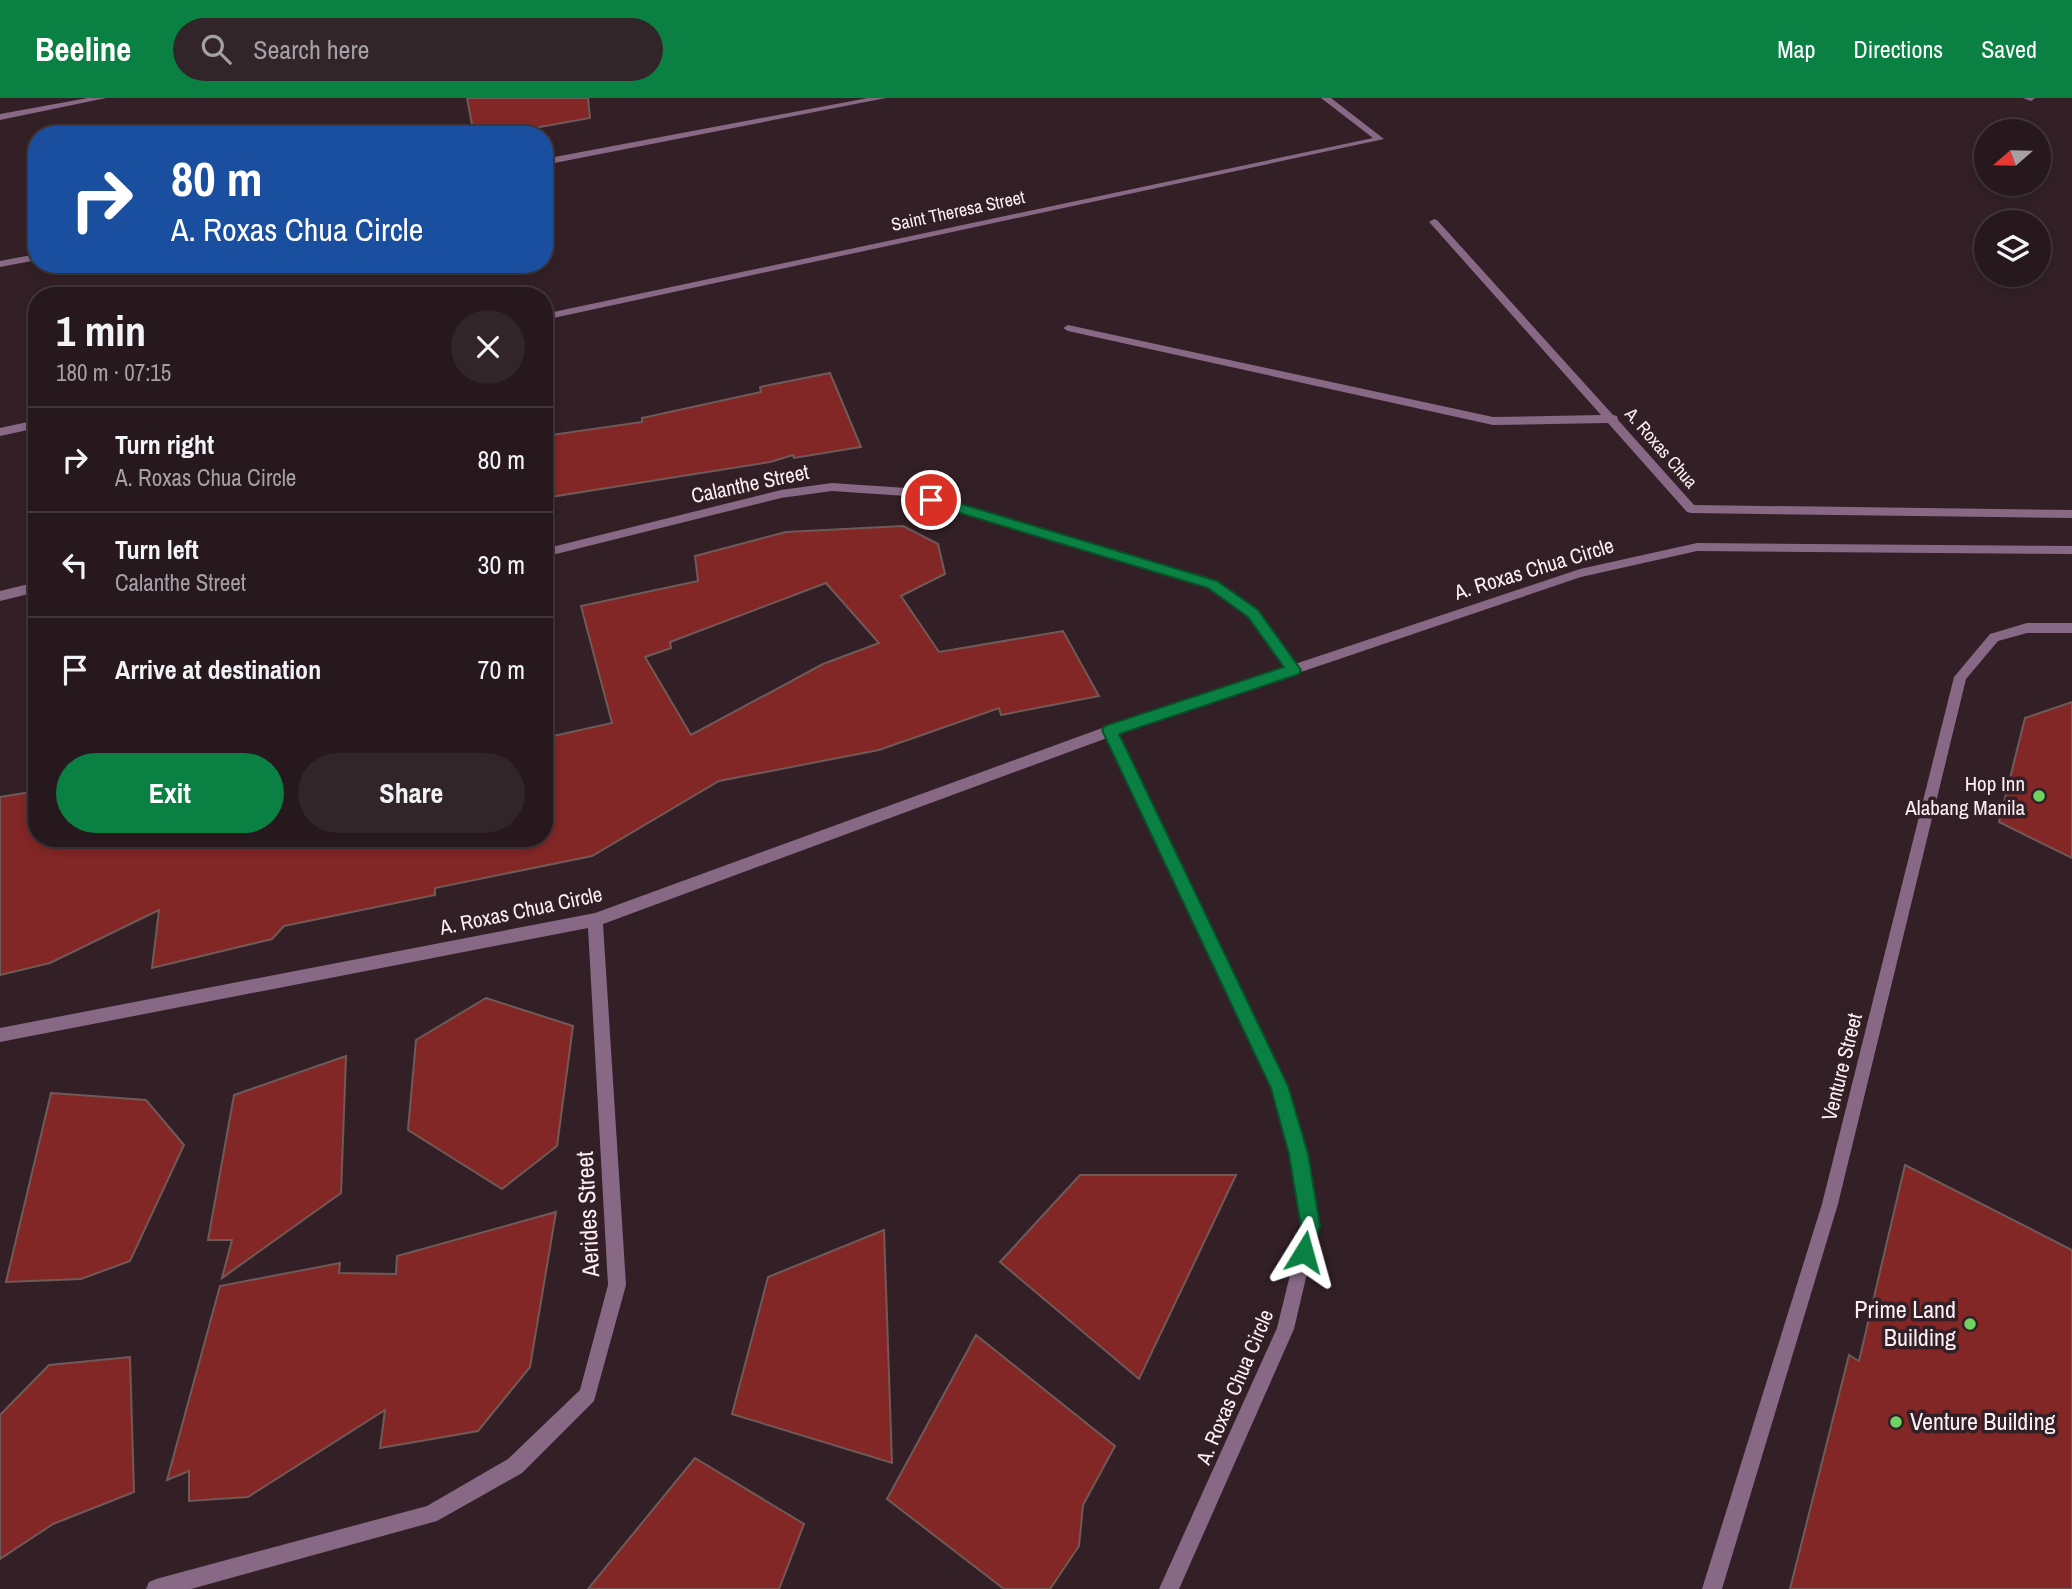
<!DOCTYPE html>
<meta charset="utf-8">
<style>
:root{--surface:#26181d;--page:#32252a;--text:#f1f3f6;--muted:#a4a0a4;--line:#42373b;--accent:#0b8043}
body{margin:0;font-family:"Archivo Narrow",sans-serif;background:var(--page);color:var(--text);height:100vh;display:flex;flex-direction:column;font-size:26px;white-space:nowrap}
*{box-sizing:border-box;margin:0}
p{font-size:23px;color:var(--muted)}
.icon{flex:none;width:38px;height:38px;fill:none;stroke:currentColor;stroke-width:2;stroke-linecap:round;stroke-linejoin:round}
.map{position:relative;flex:1;overflow:hidden}
.drawer{position:absolute;left:28px;top:189px;width:525px;height:560px;display:flex;flex-direction:column;background:var(--surface);border-radius:28px;box-shadow:0 4px 10px #0003,0 0 0 2px var(--line)}
.drawer>*{flex:none}
.top-card{position:absolute;left:28px;top:28px;width:525px;height:147px;border-radius:28px;box-shadow:0 4px 10px #0003,0 0 0 2px var(--line);background:#1a4fa0;color:#fff;overflow:hidden}
.needle{width:46px;rotate:250deg}
.fabs{position:absolute;left:1974px;top:21px;display:grid;gap:14px}
.fabs a{display:grid;place-items:center;width:77px;height:77px;border-radius:50%;background:var(--surface);box-shadow:0 4px 10px #0003,0 0 0 2px var(--line);font-size:35px}
.pin{position:absolute;display:grid;place-items:center;width:60px;height:60px;color:#fff;margin:-30px;border:4px solid #fff;border-radius:50%;box-shadow:0 2px 7px #0007}
.me{position:absolute;width:77px;margin:-38px;rotate:8deg;stroke-linejoin:round;filter:drop-shadow(0 0 5px #0008)}
.turn{display:flex;align-items:center;gap:24px;height:147px;padding:0 28px;font-size:32px}
.turn .icon{width:91px;height:91px;stroke-width:2.5}
.turn b{display:block;font-size:49px;line-height:60px}
.round{display:grid;place-items:center;flex:none;width:74px;height:74px;border-radius:37px;background:var(--page)}
.overview{display:flex;align-items:center;justify-content:space-between;height:119px;padding:0 28px}
h1{font-size:42px;font-weight:700;line-height:52px}
.primary-button{display:flex;gap:14px;margin-top:auto;padding:14px 28px}
.primary-button a{flex:1;height:80px;border-radius:42px;background:var(--accent);color:#fff;font-size:28px;font-weight:700;line-height:80px;text-align:center}
.primary-button a+a{background:var(--page);color:var(--text)}
ul{padding:0;list-style:none}
li{display:flex;align-items:center;gap:21px;height:105px;padding:0 28px;border-top:2px solid var(--line)}
li div{flex:1}
li b{display:block;font-size:26px}
li em{font-style:normal}
header{display:flex;align-items:center;gap:42px;box-sizing:border-box;height:98px;padding:0 35px;background:var(--accent);color:#fff}
header strong{font-size:33px}
nav{display:flex;gap:38px;margin-inline-start:auto;font-size:24px}
.search{width:490px;height:63px;background:var(--page);display:flex;align-items:center;gap:18px;box-sizing:border-box;padding:0 24px;border-radius:38px;color:var(--muted);font-size:26px}
.map>svg:first-child{display:block}
.building{fill:#822726;stroke:#705a57;stroke-width:2;fill-rule:evenodd}
.lines{fill:none;stroke-linecap:round;stroke-linejoin:round}
.lane{fill:#876986;fill-rule:evenodd}
.street{fill:#876986;fill-rule:evenodd}
.route{fill:#0b8043;stroke:#07532c;stroke-width:2}
.poi-dot{fill:#6ed361;stroke:#332027;stroke-width:2.5}
.labels{text-anchor:middle;stroke-width:7;stroke-linejoin:round;paint-order:stroke}
.far-street-label{font-size:18px;fill:#fdeff4;stroke:#332027}
.street-label{font-size:21px;fill:#fdeff4;stroke:#332027}
.poi-label{font-size:21px;fill:#fdeff4;stroke:#332027;text-anchor:end}
.near-street-label{font-size:24px;fill:#fdeff4;stroke:#332027}
.near-poi-label{font-size:24px;fill:#fdeff4;stroke:#332027;text-anchor:end}
</style>
<header>
<strong>Beeline</strong>
<div class="search"><svg class="icon" aria-label="search" viewBox="0 0 24 24"><circle cx="10" cy="10" r="6"/><path d="M15 15l6 6"/></svg>Search here</div>
<nav><a>Map</a><a>Directions</a><a>Saved</a></nav>
</header>
<div class="map">
<svg width="2072" height="1491" viewBox="0 0 2072 1491">
<rect width="100%" height="100%" fill="#332027"/>
<g class="building">
<polygon points="467,0 588,0 590,20 495,37 474,37"/>
<polygon points="830,275 861,349 794,360 793,357 770,364 544,400 544,338 642,324 642,320 761,294 760,289"/>
<path d="M903,428L938,446L945,476L901,498L939,554L1063,533L1099,598L1001,617L999,610L879,652L719,683L592,758L435,790V797L284,828L272,841L152,870L159,812L50,865L0,877V699L37,693V740H544V640L612,625L581,508L698,483L695,458L786,434ZM826,485L879,545L823,566L691,637L645,559L671,550L670,544Z"/>
<polygon points="2072,604 2072,760 1999,724 2025,620"/>
<polygon points="486,900 573,928 557,1048 502,1091 408,1032 416,942"/>
<polygon points="346,958 341,1095 222,1180 232,1142 208,1142 234,997"/>
<polygon points="51,995 146,1002 184,1047 130,1163 81,1181 6,1184"/>
<polygon points="1905,1067 2072,1152 2072,1491 1790,1491 1849,1257 1859,1263"/>
<polygon points="1080,1077 1236,1077 1139,1281 1000,1164"/>
<polygon points="556,1114 530,1269 478,1333 380,1350 385,1312 248,1399 189,1403 189,1373 167,1382 220,1188 340,1165 339,1175 396,1176 397,1158"/>
<polygon points="884,1132 892,1365 732,1316 768,1179"/>
<polygon points="976,1237 1115,1348 1083,1407 1079,1448 1050,1491 1004,1491 887,1401"/>
<polygon points="130,1259 134,1394 53,1426 0,1461 0,1317 49,1267"/>
<polygon points="695,1360 804,1426 779,1491 588,1491"/>
</g>
<g class="lines">
<polygon class="lane" points="2023,0 2035,0 2031,3"/>
<g class="street">
<polygon points="88,0 106,0 0,22 0,16"/>
<polygon points="868,0 886,0 544,67 544,61"/>
<polygon points="1321,0 1331,0 1384,41 544,222 544,216 1373,40"/>
<polygon points="1434,121 1437,122 1613,317 1617,318 1618,322 1694,407 2072,412 2072,420 1691,415 1687,414 1608,325 1493,327 1068,233 1063,230 1068,227 1493,319 1601,317 1431,126 1429,124"/>
<polygon points="37,156 37,162 0,169 0,163"/>
<polygon points="37,322 37,330 0,338 0,330"/>
<polygon points="832,385 906,390 1217,483 1257,512 1295,566 1580,471 1697,445 2072,448 2072,456 1697,453 1581,479 1118,636 1287,988 1306,1056 1318,1128 1294,1231 1179,1491 1159,1491 1277,1230 1302,1128 1290,1056 1271,989 1107,640 603,826 626,1187 594,1303 522,1375 437,1423 191,1491 146,1491 149,1484 156,1481 427,1408 508,1361 580,1292 608,1187 588,830 0,944 0,930 595,815 1105,629 1284,569 1249,518 1209,489 906,398 832,393 781,400 544,459 544,451 781,392"/>
<polygon points="37,484 37,494 0,503 0,493"/>
<polygon points="2027,525 2072,525 2072,535 2027,535 1998,543 1966,581 1838,1106 1722,1491 1702,1491 1822,1106 1954,579 1990,536"/>
</g>
</g>
<polygon class="route" points="931,397 1217,483 1258,512 1301,572 1299,576 1119,636 1288,988 1308,1056 1320,1128 1311,1161 1304,1163 1297,1161 1294,1154 1301,1128 1289,1056 1271,990 1102,632 1105,628 1284,569 1248,519 1208,490 927,405 927,398"/>
<g class="poi-dot">
<circle cx="2039" cy="698" r="7"/>
<circle cx="1970" cy="1226" r="7"/>
<circle cx="1896" cy="1324" r="7"/>
</g>
<g class="labels">
<g class="far-street-label">
<text transform="translate(958 113) rotate(-12)" y="6">Saint Theresa Street</text>
<text transform="translate(1661 350) rotate(49)" y="6">A. Roxas Chua</text>
</g>
<g class="street-label">
<text transform="translate(750 386) rotate(-12)" y="7">Calanthe Street</text>
<text transform="translate(1534 471) rotate(-17)" y="7">A. Roxas Chua Circle</text>
<text transform="translate(521 813) rotate(-12)" y="7">A. Roxas Chua Circle</text>
<text transform="translate(1842 969) rotate(-76)" y="7">Venture Street</text>
<text transform="translate(1235 1289) rotate(-67)" y="7">A. Roxas Chua Circle</text>
</g>
<g class="poi-label">
<text x="2025" y="693">Hop Inn<tspan x="2025" dy="24">Alabang Manila</tspan></text>
</g>
<g class="near-street-label">
<text transform="translate(588 1116) rotate(-93)" y="8">Aerides Street</text>
</g>
<g class="near-poi-label">
<text x="1956" y="1220">Prime Land<tspan x="1956" dy="28">Building</tspan></text>
<text x="1910" y="1332" text-anchor="start">Venture Building</text>
</g>
</g>
</svg>
<div class="fabs">
<a><svg class="needle" viewBox="-14 -14 28 28"><path d="M0-13l5 13h-10z" fill="#e53935"/><path d="M0 13l5-13h-10z" fill="#a4a0a4"/></svg></a>
<a><svg class="icon" aria-label="layers" viewBox="0 0 24 24"><path d="M12 4l9 5-9 5-9-5zM3 14l9 5 9-5"/></svg></a>
</div>
<div class="pin" style="left:931px;top:402px;background:#d93025"><svg class="icon" aria-label="arrive" viewBox="0 0 24 24"><path d="M6 21V4h12l-3 4 3 4H6"/></svg></div>
<svg class="me" style="left:1304px;top:1154px" viewBox="-20 -20 40 40"><path d="M0-17L14 15 0 8-14 15z" fill="#0b8043" stroke="#fff" stroke-width="4"/></svg>
<div class="top-card">
<div class="turn"><svg class="icon" aria-label="right" viewBox="0 0 24 24"><path d="M7 20v-9h11M14 6l5 5-5 5"/></svg><div><b>80 m</b>A. Roxas Chua Circle</div></div>
</div>
<section class="drawer">
<div class="overview"><div><h1>1 min</h1><p>180 m · 07:15</p></div><a class="round"><svg class="icon" aria-label="close" viewBox="0 0 24 24"><path d="M6 6l12 12M18 6L6 18"/></svg></a></div>
<ul>
<li><svg class="icon" aria-label="right" viewBox="0 0 24 24"><path d="M7 20v-9h11M14 6l5 5-5 5"/></svg><div><b>Turn right</b><p>A. Roxas Chua Circle</p></div><em>80 m</em></li>
<li><svg class="icon" aria-label="left" viewBox="0 0 24 24"><path d="M17 20v-9H6M10 6l-5 5 5 5"/></svg><div><b>Turn left</b><p>Calanthe Street</p></div><em>30 m</em></li>
<li><svg class="icon" aria-label="arrive" viewBox="0 0 24 24"><path d="M6 21V4h12l-3 4 3 4H6"/></svg><div><b>Arrive at destination</b></div><em>70 m</em></li>
</ul>
<div class="primary-button"><a>Exit</a><a>Share</a></div>
</section>
</div>
